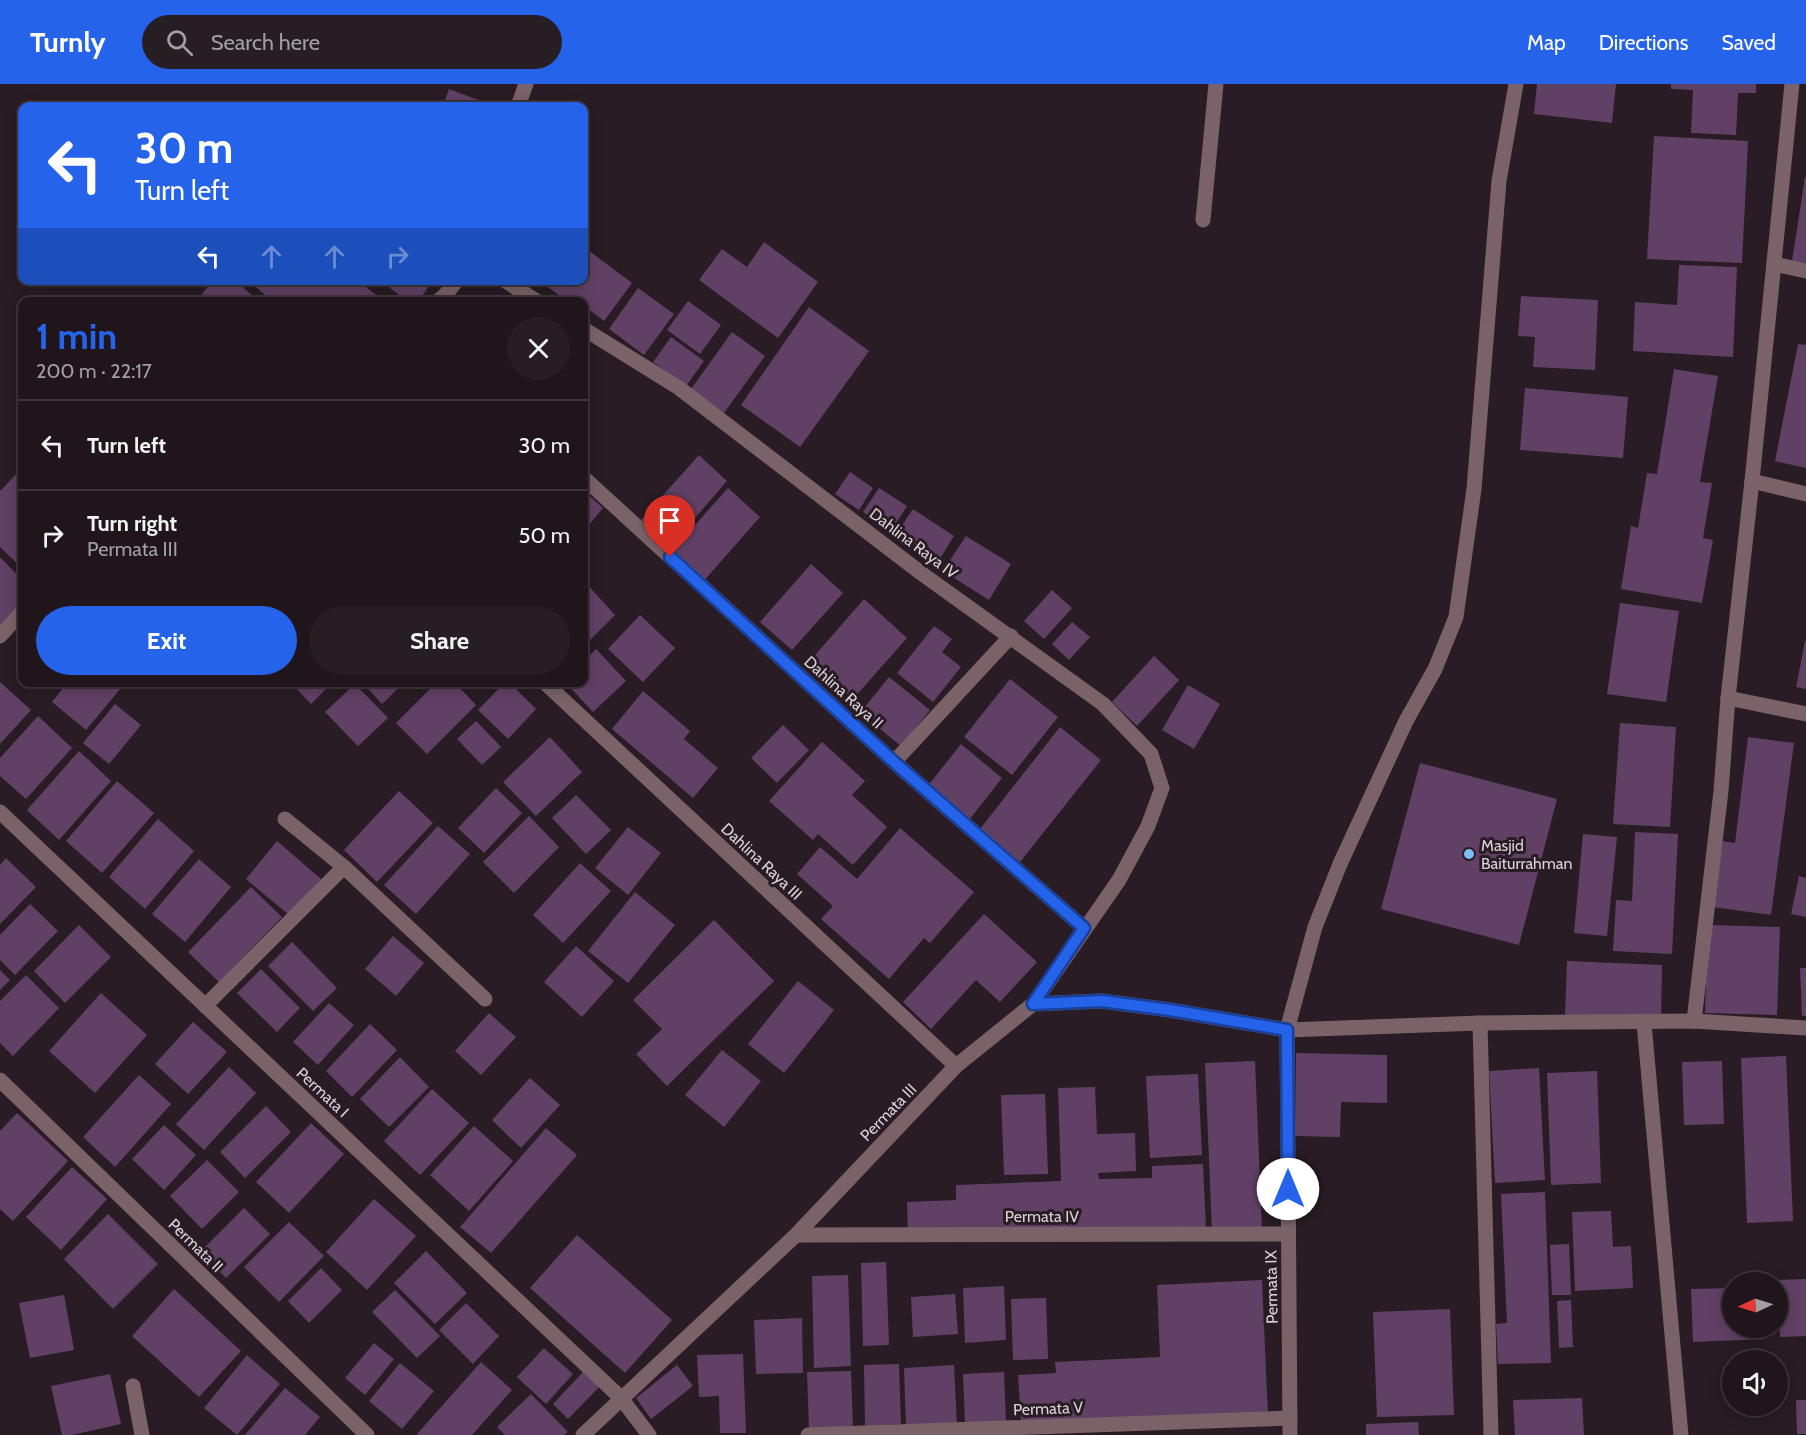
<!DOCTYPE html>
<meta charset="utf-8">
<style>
:root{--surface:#1f151b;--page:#271e24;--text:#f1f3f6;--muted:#a19fa3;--line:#3c343a;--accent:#2563eb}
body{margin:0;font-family:Cabin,sans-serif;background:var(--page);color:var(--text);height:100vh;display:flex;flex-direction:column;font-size:22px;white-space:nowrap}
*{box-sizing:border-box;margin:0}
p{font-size:20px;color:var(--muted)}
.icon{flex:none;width:33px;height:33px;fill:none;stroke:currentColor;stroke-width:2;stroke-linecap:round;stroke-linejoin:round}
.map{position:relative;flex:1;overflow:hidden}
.sheet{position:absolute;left:18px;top:213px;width:570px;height:390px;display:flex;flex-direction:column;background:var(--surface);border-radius:12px;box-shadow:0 3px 15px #0003,0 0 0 2px var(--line)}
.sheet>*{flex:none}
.guide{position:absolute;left:18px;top:18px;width:570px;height:183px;border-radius:12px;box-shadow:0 3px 15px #0003,0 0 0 2px var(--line);background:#2563eb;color:#fff;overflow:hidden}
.needle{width:39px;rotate:266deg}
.tools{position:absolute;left:1722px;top:1188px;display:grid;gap:12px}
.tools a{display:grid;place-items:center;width:66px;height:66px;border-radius:50%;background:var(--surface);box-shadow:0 3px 15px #0003,0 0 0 2px var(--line);font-size:30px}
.pin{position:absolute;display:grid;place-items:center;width:51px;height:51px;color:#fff;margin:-62px -26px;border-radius:50% 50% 50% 0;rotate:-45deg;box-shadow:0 0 6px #0007}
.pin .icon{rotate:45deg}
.me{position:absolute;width:66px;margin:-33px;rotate:0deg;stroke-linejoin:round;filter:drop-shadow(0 0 4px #0008)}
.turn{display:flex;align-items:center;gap:21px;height:126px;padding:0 18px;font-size:27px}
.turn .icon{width:78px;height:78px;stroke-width:2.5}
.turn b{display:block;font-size:42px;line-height:51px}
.lanes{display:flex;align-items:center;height:57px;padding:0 18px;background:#0003;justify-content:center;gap:30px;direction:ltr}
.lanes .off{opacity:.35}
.round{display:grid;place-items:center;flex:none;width:63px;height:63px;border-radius:32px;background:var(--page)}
.headline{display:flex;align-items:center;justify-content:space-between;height:102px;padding:0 18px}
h1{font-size:36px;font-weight:700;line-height:45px;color:var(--accent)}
.button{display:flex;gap:12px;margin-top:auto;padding:12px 18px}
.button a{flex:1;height:69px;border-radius:36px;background:var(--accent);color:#fff;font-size:24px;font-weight:700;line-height:69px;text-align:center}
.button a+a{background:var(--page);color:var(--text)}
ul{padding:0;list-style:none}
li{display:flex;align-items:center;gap:18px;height:90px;padding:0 18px;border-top:2px solid var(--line)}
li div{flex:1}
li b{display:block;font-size:22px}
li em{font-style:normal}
header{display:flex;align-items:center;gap:36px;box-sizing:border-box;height:84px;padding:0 30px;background:var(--accent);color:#fff}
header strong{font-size:28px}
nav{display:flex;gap:33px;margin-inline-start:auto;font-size:21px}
.search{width:420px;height:54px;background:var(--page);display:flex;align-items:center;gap:15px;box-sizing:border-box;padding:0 21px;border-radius:33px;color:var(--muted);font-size:22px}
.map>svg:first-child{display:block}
.building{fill:#614065}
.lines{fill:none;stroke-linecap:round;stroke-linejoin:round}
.minor{stroke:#7a6268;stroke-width:15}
.route-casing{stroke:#184099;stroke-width:15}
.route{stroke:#2563eb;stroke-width:10}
.poi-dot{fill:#7bbef8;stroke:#291c24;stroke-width:2}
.labels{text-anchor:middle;stroke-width:6;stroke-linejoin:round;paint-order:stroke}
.street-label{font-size:16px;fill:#dbd2d7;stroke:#291c24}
.poi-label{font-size:16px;fill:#dbd2d7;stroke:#291c24;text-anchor:start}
</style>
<header>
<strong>Turnly</strong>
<div class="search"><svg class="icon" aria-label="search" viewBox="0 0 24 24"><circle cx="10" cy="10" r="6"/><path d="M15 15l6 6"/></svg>Search here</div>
<nav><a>Map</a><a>Directions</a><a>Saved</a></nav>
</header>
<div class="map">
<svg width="1806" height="1351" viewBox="0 0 1806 1351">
<rect width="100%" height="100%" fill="#291c24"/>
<g class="building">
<polygon points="1537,0 1616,0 1612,39 1534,30"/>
<polygon points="1671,0 1756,0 1756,9 1738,9 1736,51 1691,49 1693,6 1671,5"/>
<polygon points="449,5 494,22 443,22"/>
<polygon points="1654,52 1748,57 1742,179 1647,175"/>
<polygon points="1805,93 1806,93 1806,179 1792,177"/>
<polygon points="764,158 818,198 778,254 699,196 722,165 747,183"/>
<polygon points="584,163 632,199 604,237 584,222 584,218 568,218 548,203 553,196 584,196"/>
<polygon points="1679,181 1737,183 1733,273 1633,267 1635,218 1677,221"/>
<polygon points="213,196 234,196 260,218 196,218"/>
<polygon points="247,196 357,196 380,214 378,218 274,218"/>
<polygon points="380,196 433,196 418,218 408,218"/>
<polygon points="638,204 674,230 644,271 609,245"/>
<polygon points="1521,212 1598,216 1595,286 1533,283 1535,253 1518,252"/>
<polygon points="688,217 721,241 700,270 667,246"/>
<polygon points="809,223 869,267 800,363 741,321"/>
<polygon points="732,248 765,272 724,329 691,305"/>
<polygon points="671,253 704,277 686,302 653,278"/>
<polygon points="1798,260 1806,261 1806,384 1775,377"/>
<polygon points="1674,285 1718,292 1700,398 1712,399 1703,454 1713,456 1702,519 1621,505 1631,442 1638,444 1647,389 1657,390"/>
<polygon points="1525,304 1628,313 1623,374 1520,366"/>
<polygon points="699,371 727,397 668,465 638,439"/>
<polygon points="22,384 22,484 0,463 0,407"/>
<polygon points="850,388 873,404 859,426 835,410"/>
<polygon points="728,404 760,433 701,500 669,470"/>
<polygon points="879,404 907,422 891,447 863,428"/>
<polygon points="584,407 603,424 584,447"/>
<polygon points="913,425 954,452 936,481 894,453"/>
<polygon points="966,452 1011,480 989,516 943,487"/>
<polygon points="0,473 22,496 22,520 0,543"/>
<polygon points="811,480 843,509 792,566 760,538"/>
<polygon points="584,497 615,531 584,562"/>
<polygon points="1052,506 1072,524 1044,555 1024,537"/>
<polygon points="864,515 907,554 853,615 810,577"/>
<polygon points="1620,519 1679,527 1666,618 1607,610"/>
<polygon points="640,531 675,564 643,598 608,565"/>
<polygon points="1072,538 1090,553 1069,576 1052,560"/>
<polygon points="934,542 952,555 942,568 961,583 933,618 897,589"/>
<polygon points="1805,557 1806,557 1806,605 1796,603"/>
<polygon points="596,565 626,597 593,628 565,598 584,598 584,577"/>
<polygon points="1154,572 1179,596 1137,642 1112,618"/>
<polygon points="889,593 930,626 901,662 860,629"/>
<polygon points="1010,595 1058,633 1012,691 964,653"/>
<polygon points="0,598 31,626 0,660"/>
<polygon points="68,598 114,598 121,604 86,646 52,618"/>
<polygon points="290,598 333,598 311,620"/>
<polygon points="362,598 405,598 382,620"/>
<polygon points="437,598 454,598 476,621 427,670 396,639"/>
<polygon points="505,598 509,598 536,625 508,655 478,626"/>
<polygon points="355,600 388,634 358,662 325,628"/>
<polygon points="1188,601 1220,620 1194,665 1162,646"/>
<polygon points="643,607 690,647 684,655 718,684 693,714 612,645"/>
<polygon points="115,620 141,641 109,680 83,659"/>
<polygon points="38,632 72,664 26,715 0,692 0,674"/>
<polygon points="476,637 501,663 482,681 457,655"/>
<polygon points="1620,639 1676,643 1670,743 1613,740"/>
<polygon points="783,641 809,666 777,699 751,674"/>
<polygon points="1060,643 1101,676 1020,778 980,745"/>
<polygon points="550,653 582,688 536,732 503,698"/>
<polygon points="1748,653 1794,659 1771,831 1713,823 1722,757 1735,759"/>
<polygon points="822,658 865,697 852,711 887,743 853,781 818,750 813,756 769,717"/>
<polygon points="961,660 1002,694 969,736 927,703"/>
<polygon points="79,667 111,697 59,756 27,726"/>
<polygon points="1420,679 1557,715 1519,861 1381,825"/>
<polygon points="117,697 154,729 102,789 66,757"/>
<polygon points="496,704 522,729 484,769 458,744"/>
<polygon points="399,707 433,739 377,798 344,766"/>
<polygon points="576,711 611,746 586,770 552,734"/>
<polygon points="529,732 559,763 514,809 483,778"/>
<polygon points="158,735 194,767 145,825 109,793"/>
<polygon points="438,742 470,770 416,830 384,801"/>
<polygon points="628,743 661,769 628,811 595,784"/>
<polygon points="900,744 974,808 930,859 924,854 889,895 821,835 833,822 797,790 820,763 857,795"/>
<polygon points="1635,748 1678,750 1672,870 1613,867 1616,816 1632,817"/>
<polygon points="1583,750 1617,753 1607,852 1574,849"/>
<polygon points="277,757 321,795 290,832 246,795"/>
<polygon points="6,774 36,803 0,840 0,781"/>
<polygon points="199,775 231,803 185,858 152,830"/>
<polygon points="580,779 611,807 563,859 533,831"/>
<polygon points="1799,792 1806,794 1806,833 1791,830"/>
<polygon points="251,803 282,833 219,898 188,868"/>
<polygon points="635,808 675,841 628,899 588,867"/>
<polygon points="30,820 58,847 15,891 0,876 0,851"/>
<polygon points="984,830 1037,878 1000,918 976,896 931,945 903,918"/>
<polygon points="714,836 774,897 667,1002 636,970 662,945 633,916"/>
<polygon points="79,841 111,873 65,919 34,887"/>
<polygon points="1708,841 1780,843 1777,931 1705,929"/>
<polygon points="393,852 424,879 396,912 365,885"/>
<polygon points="292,858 337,904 313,927 268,882"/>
<polygon points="576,862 614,897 582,933 544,898"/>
<polygon points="1567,877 1662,881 1661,935 1565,932"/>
<polygon points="1800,884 1806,884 1806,932 1802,932"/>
<polygon points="261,885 300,924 277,948 237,909"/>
<polygon points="0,886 10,896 0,906"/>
<polygon points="26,891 59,924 13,972 0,959 0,917"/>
<polygon points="798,897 834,926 784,989 748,960"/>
<polygon points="101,909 147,951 95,1009 49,967"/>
<polygon points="329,919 354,941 318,981 293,958"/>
<polygon points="489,929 516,953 481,991 455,967"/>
<polygon points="193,938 227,968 188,1010 155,980"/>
<polygon points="370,940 397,966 352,1013 326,987"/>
<polygon points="722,966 761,997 724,1043 685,1011"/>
<polygon points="1296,969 1387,971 1387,1019 1341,1018 1340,1053 1295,1052"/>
<polygon points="1786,972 1793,1137 1747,1139 1741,974"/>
<polygon points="400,973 429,1003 389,1043 360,1015"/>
<polygon points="1255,977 1262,1146 1212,1148 1205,979"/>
<polygon points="1722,977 1724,1040 1684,1041 1682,978"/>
<polygon points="229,983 256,1009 204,1066 176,1040"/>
<polygon points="1539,984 1545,1096 1495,1099 1489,987"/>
<polygon points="1597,987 1601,1099 1551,1101 1547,989"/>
<polygon points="1198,990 1202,1071 1150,1074 1146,992"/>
<polygon points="139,991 171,1020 115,1083 83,1053"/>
<polygon points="530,994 560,1021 521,1064 492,1036"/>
<polygon points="1095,1003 1097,1050 1135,1049 1136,1087 1098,1089 1099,1095 1152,1094 1152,1082 1203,1080 1206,1144 908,1150 907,1118 956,1116 956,1101 1061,1097 1058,1004"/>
<polygon points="432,1005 469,1039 420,1091 384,1057"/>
<polygon points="1045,1010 1048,1090 1004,1091 1001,1011"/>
<polygon points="266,1022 291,1048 245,1094 220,1068"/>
<polygon points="17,1029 68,1077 13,1137 0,1125 0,1047"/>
<polygon points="311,1039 344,1070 289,1129 256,1098"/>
<polygon points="164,1041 196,1071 164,1106 132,1075"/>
<polygon points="474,1042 513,1077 469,1127 430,1091"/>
<polygon points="546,1044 577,1071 491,1169 460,1143"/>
<polygon points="207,1076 239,1108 202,1145 170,1112"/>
<polygon points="72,1083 107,1115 61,1166 26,1133"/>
<polygon points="1545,1108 1551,1279 1498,1280 1496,1240 1507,1239 1501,1110"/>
<polygon points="374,1115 416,1152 367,1206 326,1168"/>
<polygon points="244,1124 270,1150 226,1194 200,1168"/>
<polygon points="1611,1127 1613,1163 1631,1162 1633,1204 1575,1207 1572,1128"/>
<polygon points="108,1130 158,1180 113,1225 64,1175"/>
<polygon points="289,1138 324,1172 279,1218 244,1183"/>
<polygon points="577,1151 672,1236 625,1289 530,1204"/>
<polygon points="1569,1160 1571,1211 1552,1211 1550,1161"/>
<polygon points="426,1167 467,1209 435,1240 394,1199"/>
<polygon points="886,1178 889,1261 863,1262 861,1179"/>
<polygon points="321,1184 342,1206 309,1239 288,1217"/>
<polygon points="848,1191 851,1282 814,1284 812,1192"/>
<polygon points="1806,1195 1806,1252 1780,1253 1778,1196"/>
<polygon points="1262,1196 1268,1332 1021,1338 1018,1291 1056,1289 1055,1278 1160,1273 1157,1201"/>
<polygon points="1004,1202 1006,1256 965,1259 963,1204"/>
<polygon points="1732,1204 1732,1244 1765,1244 1765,1255 1693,1258 1691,1205"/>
<polygon points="174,1205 241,1267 199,1313 132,1252"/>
<polygon points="395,1206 440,1252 417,1274 372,1228"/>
<polygon points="955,1210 958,1250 913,1253 911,1213"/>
<polygon points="64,1211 74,1266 30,1274 19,1219"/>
<polygon points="1046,1214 1048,1275 1013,1276 1011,1215"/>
<polygon points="1571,1216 1573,1263 1559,1264 1557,1217"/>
<polygon points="466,1219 499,1252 473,1280 439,1246"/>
<polygon points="1450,1225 1454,1331 1377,1333 1373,1228"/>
<polygon points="802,1234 803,1289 756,1290 754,1236"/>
<polygon points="374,1259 394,1275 365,1311 345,1294"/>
<polygon points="544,1264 573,1290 546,1320 517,1293"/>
<polygon points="743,1270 746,1349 720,1349 719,1312 699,1313 697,1271"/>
<polygon points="247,1271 280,1300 237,1351 204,1324"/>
<polygon points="481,1278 512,1306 472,1351 419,1351 417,1350"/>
<polygon points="400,1279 434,1307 402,1345 369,1317"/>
<polygon points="899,1280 901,1340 865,1342 864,1281"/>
<polygon points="677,1281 693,1302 651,1335 636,1314"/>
<polygon points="954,1281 957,1341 906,1343 904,1284"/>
<polygon points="851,1287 853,1344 809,1345 807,1288"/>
<polygon points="583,1288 599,1303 568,1335 553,1320"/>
<polygon points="1004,1288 1006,1339 965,1341 963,1290"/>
<polygon points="110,1290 121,1340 72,1351 62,1351 51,1302"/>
<polygon points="285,1304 320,1333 305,1351 245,1351"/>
<polygon points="531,1310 568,1348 564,1351 505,1351 497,1343"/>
<polygon points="1582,1314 1584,1351 1515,1351 1513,1316"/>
<polygon points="1796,1316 1806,1316 1806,1350 1797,1350"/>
<polygon points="1418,1338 1419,1351 1366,1351 1366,1340"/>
</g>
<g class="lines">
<g class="minor">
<polyline points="518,22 526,0"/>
<polyline points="1203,136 1216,0"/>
<polyline points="1774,180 1806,187"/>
<polyline points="504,196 538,218"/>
<polyline points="437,218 446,210 457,196"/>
<polyline points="584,394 894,678 1084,844"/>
<polyline points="1752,397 1806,410"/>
<polyline points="0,552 22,528"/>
<polyline points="544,598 956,982"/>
<polyline points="1728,614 1806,630"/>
<polyline points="894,678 1011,552"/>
<polyline points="0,728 621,1314 649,1351"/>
<polyline points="285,735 344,783 485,915"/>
<polyline points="1033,920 1102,917 1170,926 1287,946 1480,939 1694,937 1806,944"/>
<polyline points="205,922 344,783"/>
<polyline points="1694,937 1721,707 1728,614 1752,397 1792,0"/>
<polyline points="1480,939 1491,1351"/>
<polyline points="1644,939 1681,1351"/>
<polyline points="0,996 367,1351"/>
<polyline points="796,1151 1288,1150"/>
<polyline points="133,1302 142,1351"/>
<polyline points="583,1351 796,1151 956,982 1033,920 1119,796 1148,742 1162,704 1151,670 1103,620 921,489 679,304 584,245"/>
<polyline points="808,1351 1290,1334"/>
<polyline points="1290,1351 1287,946 1315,843 1340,780 1406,637 1435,585 1456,533 1474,405 1499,97 1516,0"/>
</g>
</g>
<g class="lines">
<g class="route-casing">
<polyline id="route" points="670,473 894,678 1084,844 1033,920 1102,917 1170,926 1287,946 1288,1105"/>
</g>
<use href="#route" class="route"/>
</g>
<circle class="poi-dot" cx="1469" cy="770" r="6"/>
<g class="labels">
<g class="street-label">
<text transform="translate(914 459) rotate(37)" y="6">Dahlina Raya IV</text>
<text transform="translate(844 608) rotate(42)" y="6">Dahlina Raya II</text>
<text transform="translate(762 777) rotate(43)" y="6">Dahlina Raya III</text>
<text transform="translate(323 1008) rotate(43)" y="6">Permata I</text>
<text transform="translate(888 1028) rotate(-46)" y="6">Permata III</text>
<text x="1042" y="1138">Permata IV</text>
<text transform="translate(196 1161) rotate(44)" y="6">Permata II</text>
<text transform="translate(1271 1203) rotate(-91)" y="6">Permata IX</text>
<text transform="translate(1048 1324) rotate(-2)" y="6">Permata V</text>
</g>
<g class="poi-label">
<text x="1481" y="767">Masjid<tspan x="1481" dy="18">Baiturrahman</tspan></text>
</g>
</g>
</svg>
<div class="tools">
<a><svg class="needle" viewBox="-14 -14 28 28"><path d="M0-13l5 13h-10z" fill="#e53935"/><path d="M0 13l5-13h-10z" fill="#a19fa3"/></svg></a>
<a><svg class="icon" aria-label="sound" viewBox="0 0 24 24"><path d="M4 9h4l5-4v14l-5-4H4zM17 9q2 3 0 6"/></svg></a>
</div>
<div class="pin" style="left:670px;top:473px;background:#d93025"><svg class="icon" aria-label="arrive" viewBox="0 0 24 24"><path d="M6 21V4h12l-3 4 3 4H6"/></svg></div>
<svg class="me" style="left:1288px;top:1105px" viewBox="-20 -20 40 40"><circle r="19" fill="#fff"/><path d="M0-13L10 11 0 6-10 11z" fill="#2563eb"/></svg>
<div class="guide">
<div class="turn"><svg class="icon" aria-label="left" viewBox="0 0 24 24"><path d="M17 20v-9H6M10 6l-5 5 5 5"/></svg><div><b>30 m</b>Turn left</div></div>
<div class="lanes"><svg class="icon" aria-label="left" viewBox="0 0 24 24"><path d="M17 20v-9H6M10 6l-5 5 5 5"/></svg><svg class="icon off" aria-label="ahead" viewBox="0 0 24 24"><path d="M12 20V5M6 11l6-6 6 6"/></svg><svg class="icon off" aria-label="ahead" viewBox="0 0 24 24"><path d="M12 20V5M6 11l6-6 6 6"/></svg><svg class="icon off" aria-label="right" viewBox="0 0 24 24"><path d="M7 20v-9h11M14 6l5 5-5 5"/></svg></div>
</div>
<section class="sheet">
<div class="headline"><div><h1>1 min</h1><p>200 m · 22:17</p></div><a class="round"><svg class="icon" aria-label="close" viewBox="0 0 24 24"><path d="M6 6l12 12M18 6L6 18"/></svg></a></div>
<ul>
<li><svg class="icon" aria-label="left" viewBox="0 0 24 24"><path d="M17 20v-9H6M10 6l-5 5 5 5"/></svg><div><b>Turn left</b></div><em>30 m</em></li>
<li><svg class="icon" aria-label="right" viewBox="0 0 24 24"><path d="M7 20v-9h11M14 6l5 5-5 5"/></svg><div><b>Turn right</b><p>Permata III</p></div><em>50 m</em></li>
</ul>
<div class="button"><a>Exit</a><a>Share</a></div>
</section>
</div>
